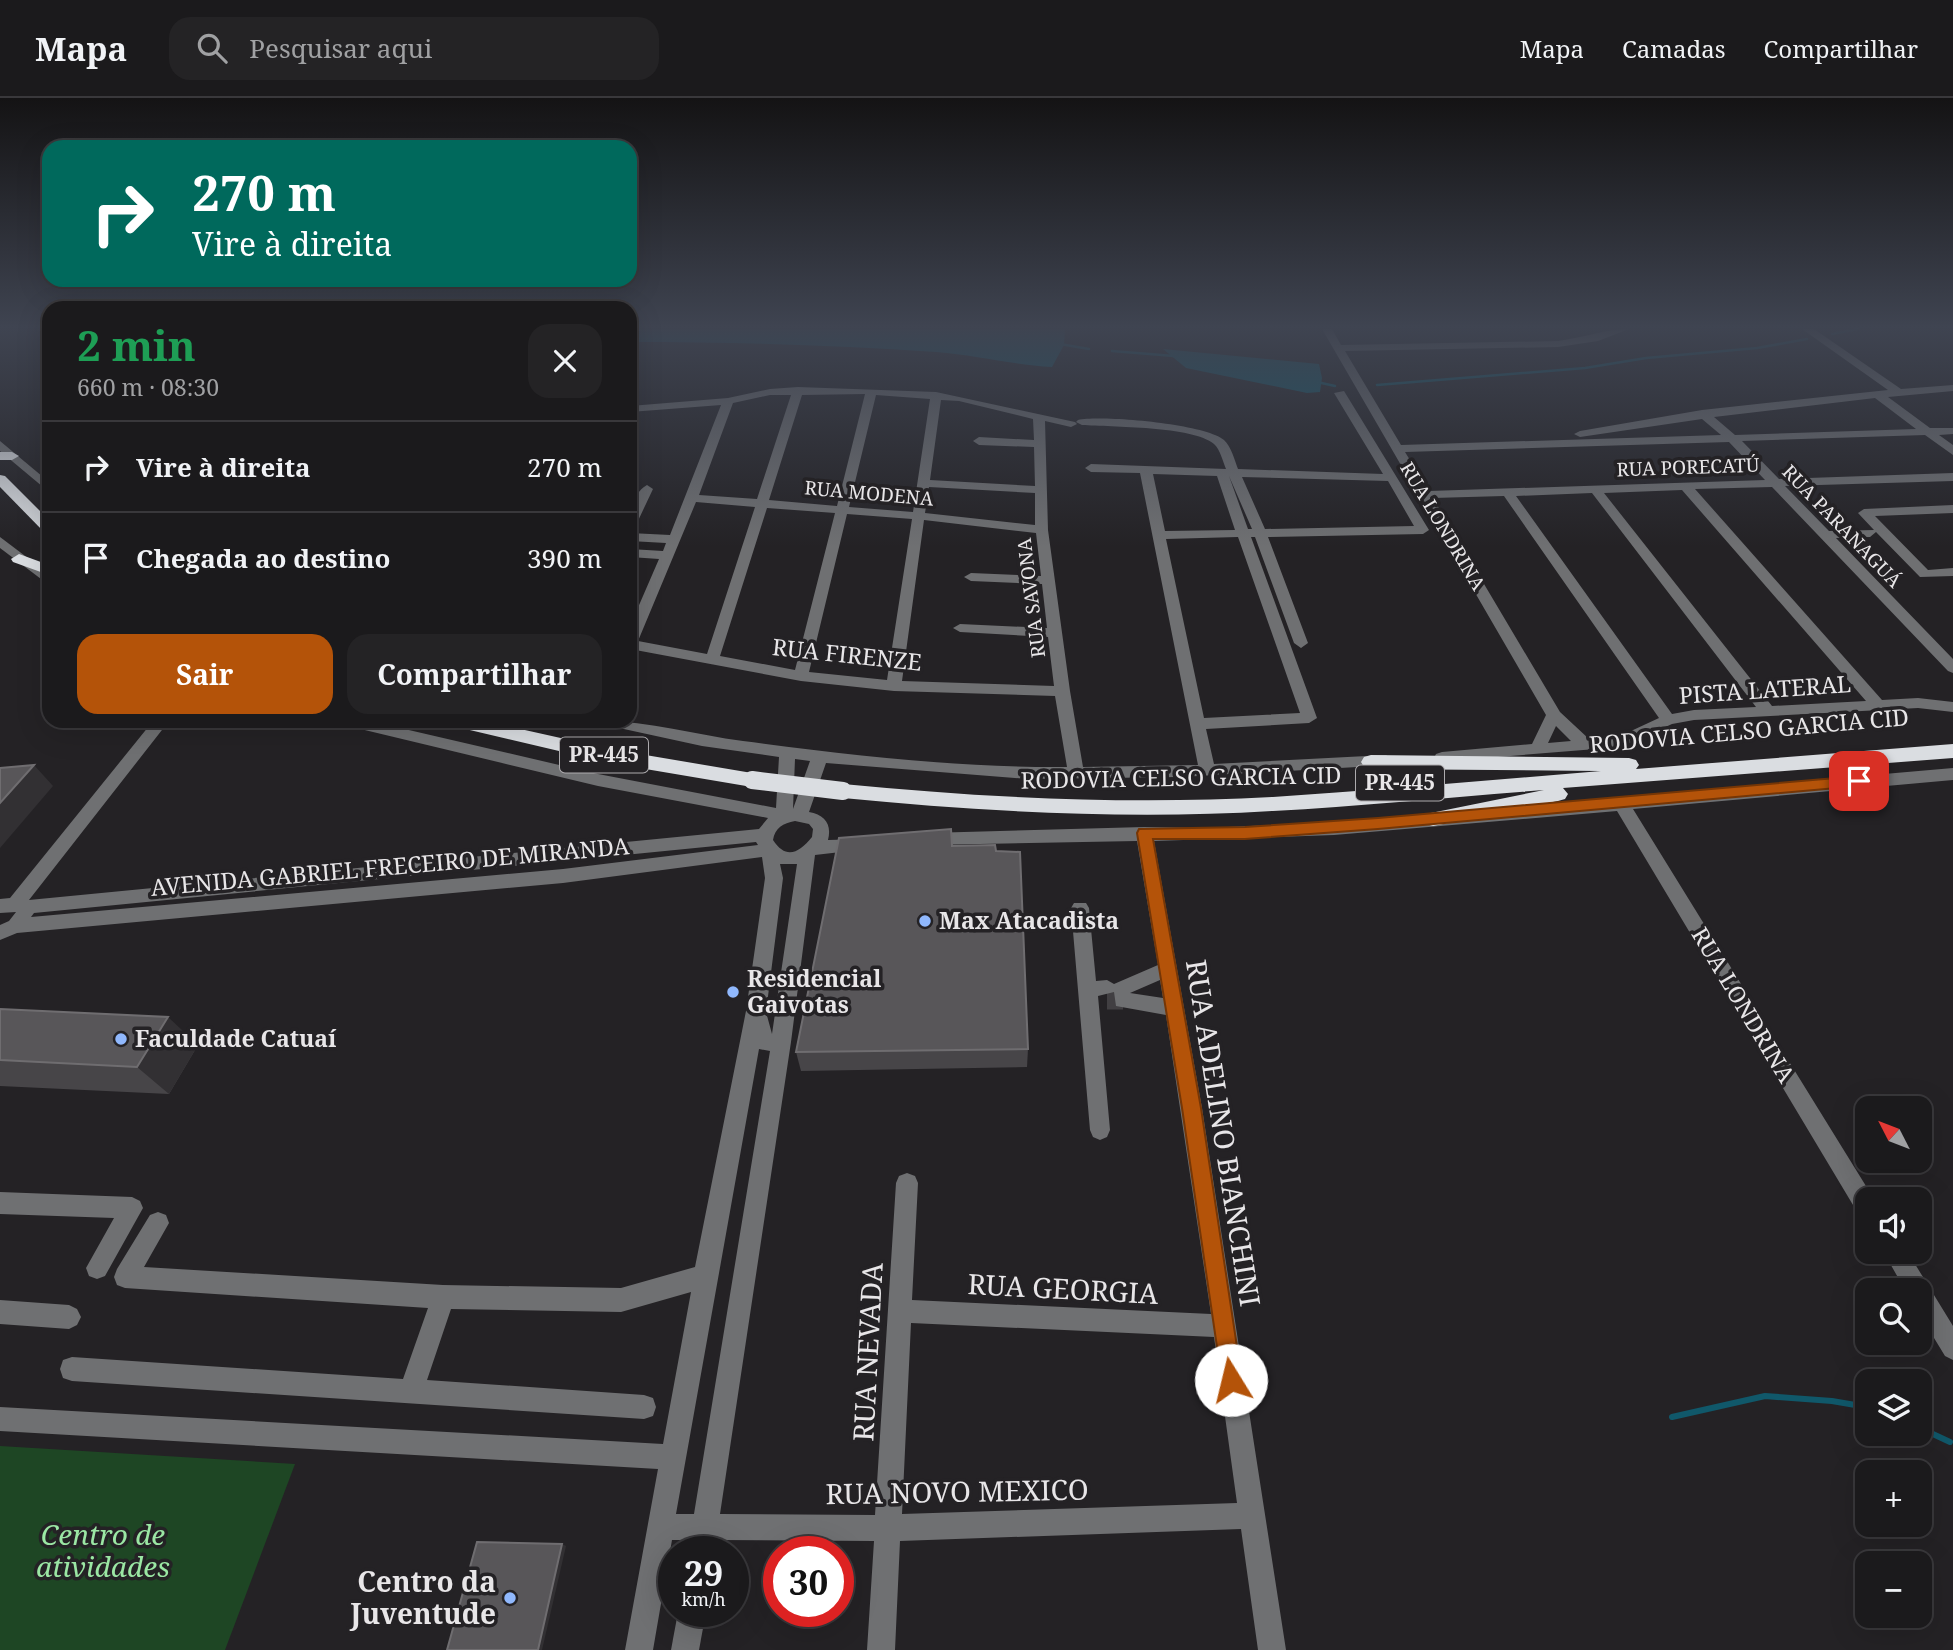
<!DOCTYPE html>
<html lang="pt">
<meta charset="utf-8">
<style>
:root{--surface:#1b1a1c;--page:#242325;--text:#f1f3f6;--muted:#a0a1a3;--line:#39383b;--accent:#b45309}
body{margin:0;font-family:"Noto Serif",serif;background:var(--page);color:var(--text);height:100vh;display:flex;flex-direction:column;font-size:26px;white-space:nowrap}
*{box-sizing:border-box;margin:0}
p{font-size:23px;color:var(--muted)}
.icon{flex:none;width:38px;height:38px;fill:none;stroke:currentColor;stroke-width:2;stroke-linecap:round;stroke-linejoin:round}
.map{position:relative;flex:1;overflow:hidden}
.drawer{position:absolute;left:42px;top:203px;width:595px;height:427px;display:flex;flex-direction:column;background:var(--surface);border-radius:21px;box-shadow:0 7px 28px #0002,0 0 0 2px var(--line)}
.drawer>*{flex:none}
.top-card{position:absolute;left:42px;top:42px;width:595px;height:147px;border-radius:21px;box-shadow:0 7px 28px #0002,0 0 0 2px var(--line);background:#00695c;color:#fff;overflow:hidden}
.needle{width:46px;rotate:312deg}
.buttons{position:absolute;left:1855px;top:998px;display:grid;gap:14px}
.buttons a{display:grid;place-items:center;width:77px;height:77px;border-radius:14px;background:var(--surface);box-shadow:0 7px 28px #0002,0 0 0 2px var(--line);font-size:35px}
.speed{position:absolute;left:658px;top:1438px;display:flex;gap:14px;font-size:35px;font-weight:700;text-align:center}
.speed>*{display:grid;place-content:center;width:91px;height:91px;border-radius:50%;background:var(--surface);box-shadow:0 7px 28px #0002,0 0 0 2px var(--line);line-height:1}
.speed small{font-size:18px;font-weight:400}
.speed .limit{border:10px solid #d22;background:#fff;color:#111}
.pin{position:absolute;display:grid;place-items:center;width:60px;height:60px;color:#fff;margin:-30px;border-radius:14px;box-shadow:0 4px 10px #0006}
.me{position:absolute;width:77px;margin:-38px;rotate:351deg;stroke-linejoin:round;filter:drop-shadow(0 0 5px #0008)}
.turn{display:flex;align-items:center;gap:24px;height:147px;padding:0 35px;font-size:32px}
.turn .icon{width:91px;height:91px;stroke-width:2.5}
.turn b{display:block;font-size:49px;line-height:60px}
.round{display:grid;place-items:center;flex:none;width:74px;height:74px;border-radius:21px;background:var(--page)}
.head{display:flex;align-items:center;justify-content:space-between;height:119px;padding:0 35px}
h1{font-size:42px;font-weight:700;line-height:52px;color:#1e9e55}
.cta{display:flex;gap:14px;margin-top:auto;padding:14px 35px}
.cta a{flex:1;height:80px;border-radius:21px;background:var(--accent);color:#fff;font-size:28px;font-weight:700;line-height:80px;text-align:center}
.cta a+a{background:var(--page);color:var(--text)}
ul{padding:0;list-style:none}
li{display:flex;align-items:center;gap:21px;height:91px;padding:0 35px;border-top:2px solid var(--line)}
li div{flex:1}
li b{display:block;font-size:26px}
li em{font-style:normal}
header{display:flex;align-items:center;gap:42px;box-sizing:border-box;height:98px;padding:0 35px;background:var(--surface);border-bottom:2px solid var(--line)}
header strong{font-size:33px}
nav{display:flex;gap:38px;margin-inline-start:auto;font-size:24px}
.search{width:490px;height:63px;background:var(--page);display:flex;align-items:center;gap:18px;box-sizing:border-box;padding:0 24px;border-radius:21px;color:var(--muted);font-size:26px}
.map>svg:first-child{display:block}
.green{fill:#1e4624}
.water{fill:#10586a}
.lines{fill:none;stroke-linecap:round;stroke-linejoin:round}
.stream-far1{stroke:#10586a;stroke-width:2.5}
.stream{stroke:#10586a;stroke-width:6}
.minor-tunnel{stroke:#413f42;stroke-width:19;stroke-dasharray:19 10;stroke-linecap:butt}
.minor{fill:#6f7072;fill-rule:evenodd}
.highway{fill:#dadde1;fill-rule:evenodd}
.highway-bridge{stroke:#dadde1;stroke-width:18}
.wall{fill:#474548}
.shaded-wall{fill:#323033}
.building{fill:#585659;stroke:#6f6d70;stroke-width:2}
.route{fill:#b45309;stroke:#753606;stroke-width:2}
.poi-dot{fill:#90b8fd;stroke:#242225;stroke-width:2.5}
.labels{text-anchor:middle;stroke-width:7;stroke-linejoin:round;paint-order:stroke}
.far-street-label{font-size:19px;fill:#e8e6e8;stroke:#242225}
.shield{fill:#242225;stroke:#adabae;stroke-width:2}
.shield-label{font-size:21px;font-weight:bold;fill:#e8e6e8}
.street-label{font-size:23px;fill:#e8e6e8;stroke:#242225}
.poi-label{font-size:23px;font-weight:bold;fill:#e8e6e8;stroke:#242225;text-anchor:start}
.near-street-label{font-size:28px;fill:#e8e6e8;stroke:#242225}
.near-park-label{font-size:28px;font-style:italic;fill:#9be7a4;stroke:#242225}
.near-poi-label{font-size:28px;font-weight:bold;fill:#e8e6e8;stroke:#242225;text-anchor:end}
</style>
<header>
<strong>Mapa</strong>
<div class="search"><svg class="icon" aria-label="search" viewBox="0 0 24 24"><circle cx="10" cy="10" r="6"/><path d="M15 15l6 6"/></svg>Pesquisar aqui</div>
<nav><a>Mapa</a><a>Camadas</a><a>Compartilhar</a></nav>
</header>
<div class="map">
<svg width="1953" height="1552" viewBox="0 0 1953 1552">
<rect width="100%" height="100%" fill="#242225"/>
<polygon class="green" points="0,1348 295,1366 225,1552 0,1552"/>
<g class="water">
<path d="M630,231H1065L1064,247L1052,269C1013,267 976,257 936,254C834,247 732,244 630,244Z"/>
<polygon points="1163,251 1319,266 1322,280 1320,294 1307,295 1186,270"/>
</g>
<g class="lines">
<g class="stream-far1">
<polyline points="1832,236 1858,231"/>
<polyline points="1060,246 1089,251"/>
<polyline points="1112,253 1174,258"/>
<polyline points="1317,284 1335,288"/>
<polyline points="1377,287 1585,270 1646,260 1757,250 1807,241"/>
</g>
<g class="stream">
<polyline points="1672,1319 1765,1298 1832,1303 1867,1309"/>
<polyline points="1920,1330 1950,1344"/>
</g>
<polyline class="minor-tunnel" points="1107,902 1123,902"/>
<g class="minor">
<path d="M1322,231H1332L1341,247L1558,243C1582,240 1605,231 1629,231L1598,243L1558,249L1345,253L1401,347L1721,337L1702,321L1580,339L1574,336L1580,333L1702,312L1888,292L1802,231H1814L1901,291L1953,287V293L1888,299L1930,330H1953V336L1939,337L1953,347V357L1925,337L1742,343L1779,381L1953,375V383L1785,388L1829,433L1874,432L1858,415L1864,411L1953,407V415L1875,418L1928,472L1953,470V478L1920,479L1876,434L1870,439L1836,440L1953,561V575L1948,573L1772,389L1695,391L1882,602L1918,600L1953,604V614L1918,610L1694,622L1672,626L1621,649L1436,664L1434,660L1436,656L1442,654L1532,646L1546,617ZM1875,300L1916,331L1735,337L1714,319ZM1729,344L1765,382L1429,393L1405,354ZM1682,392L1866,603L1772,608L1604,395ZM1592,395L1756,609L1694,612L1672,616L1516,398ZM1504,398L1659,620L1618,639L1589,641L1560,614L1433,400ZM1556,628L1571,643L1548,645Z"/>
<path d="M798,289L936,294L1075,324L1077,326L1071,329L1045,323L1048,432L1070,593L1083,669L1198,667L1140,375L1091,374L1085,370L1091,366L1226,371C1223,364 1220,351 1214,346C1193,328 1111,329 1082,327L1076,324L1078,322C1103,317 1205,326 1224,342C1231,348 1235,363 1238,371L1383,376L1334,295L1344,293L1429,432L1423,436L1268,439L1308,545L1301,550L1294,545L1255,439H1251L1317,620L1309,625L1206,631L1214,666L1386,657L1394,663L1392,667L1181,679L1028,681L826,665L809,714C825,717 832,726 828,742L864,741L867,746L864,751L858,752L815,757L791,944L720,1416L875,1417L896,1085L899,1078L907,1075L915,1078L918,1085L912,1202L1211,1216L1166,917L1116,908L1114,894L1098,898L1110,1032L1107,1039L1100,1042L1093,1039L1090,1032L1071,810L1074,805H1086L1089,810L1096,883L1107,882L1114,886L1158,867L1137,743L928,747L922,745L919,741L922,737L928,735L1144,729L1206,730L1334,724L1953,670V682L1633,711L1874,1101H1867V1120L1859,1117L1617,713L1334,737L1154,743L1202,1010L1286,1552H1258L1241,1431L900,1443L895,1552H867L874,1443L716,1442L714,1454H688L690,1442H672L653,1552H625L658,1371L0,1333V1309L663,1346L691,1194L621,1214L451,1211L427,1282L644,1297L653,1300L656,1309L653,1318L644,1321L72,1283L63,1280L60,1271L63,1262L72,1259L403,1281L428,1210L125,1190L117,1187L114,1179L117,1171L150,1117L158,1114L166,1117L169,1125L144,1169L443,1187L621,1190L695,1169L746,913L765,780L762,759L563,785L17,835L0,842V827L9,823L16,814L0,815V801L10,800L153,623H169L29,802L759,731L768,720L598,688L348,628L340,623H370L598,676L776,710L779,659L702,648L610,628L602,623C649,623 696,637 743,643C850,657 959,670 1067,669L1055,598L894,593L801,583L630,551V528L659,461L630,459V451L663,453L666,445L630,443V435L670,437L721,307L630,314V308L728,300L770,291ZM865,296L837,408L769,402L802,297ZM770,297H791L757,401L699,397L733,305ZM876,297L930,301L913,414L849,409ZM941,302L959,303L1033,321L1034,342L979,339L973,343L979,347L1034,349L1035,388L930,382ZM1153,376L1217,378L1235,432L1165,433ZM1229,378L1252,431H1248ZM1242,379L1388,383L1414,428L1265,431ZM929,389L1035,395V427L925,415ZM696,404L755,409L707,556L638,543ZM767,410L835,415L795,572L720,558ZM847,416L912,421L887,582L809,574ZM924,422L1036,435L1041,478L971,475L964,479L971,483L1042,486L1047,530L960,526L953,530L960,534L1048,539L1054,588L902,583ZM1238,439L1300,615L1204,620L1166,441ZM795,661L810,663L793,711ZM795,723L809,726L813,731L812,739C799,755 786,762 773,742C775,730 783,725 795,723ZM756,744L758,747L563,771L31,819L34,815ZM780,766H797L772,936L766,914L783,780ZM1160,882L1163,900L1130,895ZM759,951L770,953L694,1416H676ZM911,1225L1214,1239L1237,1405L902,1416Z"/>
<polygon points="0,343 49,384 49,394 0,353"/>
<path d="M647,387L653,391L636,427L630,431C630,416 633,394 647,387Z"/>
<polygon points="0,439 49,476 49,487 0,450"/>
<polygon points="0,1094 132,1099 140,1103 143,1110 105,1178 97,1181 89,1178 86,1170 114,1120 0,1116"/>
<polygon points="1883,1153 1907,1153 1953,1228 1953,1262 1945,1258 1920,1217 1920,1192 1905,1192"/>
<polygon points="0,1202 69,1207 77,1211 81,1219 77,1227 69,1231 0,1226"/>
<polygon points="678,1514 706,1514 699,1552 671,1552"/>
</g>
<g class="highway">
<polygon points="0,354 12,354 19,358 12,362 0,362"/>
<polygon points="0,377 5,378 49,422 49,436 44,434 0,389"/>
<polygon points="19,456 49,467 49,477 13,464 11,461"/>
<polygon points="448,623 485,623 610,651 752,675 759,677 762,682 759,687 752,689 610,665 457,629 450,627"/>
<path d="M1953,646V660L1563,690L1568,696L1565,701L1558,703L1433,728L1426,726L1423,721L1426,716L1544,692C1453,699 1363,708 1273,713C1130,722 986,714 843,700L836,698L833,693L836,688L843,686C986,700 1130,707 1273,699C1382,692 1492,682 1601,673L1371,671L1364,669L1361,664L1364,659L1371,657L1629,660L1636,662L1639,667L1636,671Z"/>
</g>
<polyline class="highway-bridge" points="752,682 843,693"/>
</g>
<g class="wall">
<polygon points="952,748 1028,951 1027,969 801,973 796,954"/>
<polygon points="0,911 198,947 169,996 0,988"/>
</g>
<g class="shaded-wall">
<polygon points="34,667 53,688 0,750 0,705"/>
<polygon points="168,919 198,947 169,996 137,969"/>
<polygon points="562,1446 566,1448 542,1552 538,1552"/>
</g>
<g class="building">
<polygon points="34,667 0,705 0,670"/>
<polygon points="951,731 952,748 995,747 996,753 1020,754 1028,951 796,954 839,740"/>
<polygon points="0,911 168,919 137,969 0,962"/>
<polygon points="477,1444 562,1446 538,1552 447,1552"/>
</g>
<linearGradient id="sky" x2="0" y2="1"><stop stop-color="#141314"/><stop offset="0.51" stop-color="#3f4451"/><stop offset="1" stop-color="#3f4451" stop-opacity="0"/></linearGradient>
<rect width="1953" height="449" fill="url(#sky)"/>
<polygon class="route" points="1859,678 1866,683 1859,688 1378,731 1245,741 1153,741 1201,1010 1242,1282 1239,1290 1231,1293 1223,1290 1182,1010 1137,735 1139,731 1245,729 1378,720"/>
<g class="poi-dot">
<circle cx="925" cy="823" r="7"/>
<circle cx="733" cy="894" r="7"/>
<circle cx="121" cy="941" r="7"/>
<circle cx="510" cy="1500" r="7"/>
</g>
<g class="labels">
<g class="far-street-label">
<text transform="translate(1688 369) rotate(-2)" y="7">RUA PORECATÚ</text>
<text transform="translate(869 395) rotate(5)" y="7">RUA MODENA</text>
<text transform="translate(1443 428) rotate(59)" y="7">RUA LONDRINA</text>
<text transform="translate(1842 428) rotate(46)" y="7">RUA PARANAGUÁ</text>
<text transform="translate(1031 500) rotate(-97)" y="7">RUA SAVONA</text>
</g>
<g class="shield">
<rect x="560" y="639.5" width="88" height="35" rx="5"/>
<rect x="1356" y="667.5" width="88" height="35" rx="5"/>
</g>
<g class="shield-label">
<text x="604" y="664">PR-445</text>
<text x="1400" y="692">PR-445</text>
</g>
<g class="street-label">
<text transform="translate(847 557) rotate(6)" y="8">RUA FIRENZE</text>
<text transform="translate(1765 592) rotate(-4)" y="8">PISTA LATERAL</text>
<text transform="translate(1749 633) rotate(-5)" y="8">RODOVIA CELSO GARCIA CID</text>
<text transform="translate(1181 680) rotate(-1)" y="8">RODOVIA CELSO GARCIA CID</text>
<text transform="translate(390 769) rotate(-5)" y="8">AVENIDA GABRIEL FRECEIRO DE MIRANDA</text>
<text transform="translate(1743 907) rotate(59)" y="8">RUA LONDRINA</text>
</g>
<g class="poi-label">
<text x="939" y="831">Max Atacadista</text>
<text x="747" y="889">Residencial<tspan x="747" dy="26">Gaivotas</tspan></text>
<text x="135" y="949">Faculdade Catuaí</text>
</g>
<g class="near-street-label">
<text transform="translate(1223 1035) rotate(81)" y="10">RUA ADELINO BIANCHINI</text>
<text transform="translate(1063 1191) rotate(3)" y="10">RUA GEORGIA</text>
<text transform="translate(868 1254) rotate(-87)" y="10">RUA NEVADA</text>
<text transform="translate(957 1394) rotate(-1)" y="10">RUA NOVO MEXICO</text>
</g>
<g class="near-park-label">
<text x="103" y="1447">Centro de<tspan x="103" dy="32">atividades</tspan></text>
</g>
<g class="near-poi-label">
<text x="496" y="1494">Centro da<tspan x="496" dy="32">Juventude</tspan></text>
</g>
</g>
</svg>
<div class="buttons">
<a><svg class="needle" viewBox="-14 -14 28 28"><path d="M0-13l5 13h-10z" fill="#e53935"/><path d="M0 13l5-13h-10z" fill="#a0a1a3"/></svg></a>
<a><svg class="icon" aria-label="sound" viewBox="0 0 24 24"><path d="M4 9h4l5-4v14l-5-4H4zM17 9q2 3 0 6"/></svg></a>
<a><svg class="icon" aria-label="search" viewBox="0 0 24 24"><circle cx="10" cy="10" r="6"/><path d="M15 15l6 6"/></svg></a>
<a><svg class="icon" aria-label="layers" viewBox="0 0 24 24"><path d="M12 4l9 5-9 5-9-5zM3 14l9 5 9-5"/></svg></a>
<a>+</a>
<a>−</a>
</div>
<div class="speed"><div>29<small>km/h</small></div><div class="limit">30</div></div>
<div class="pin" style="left:1859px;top:683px;background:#d93025"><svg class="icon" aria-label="arrive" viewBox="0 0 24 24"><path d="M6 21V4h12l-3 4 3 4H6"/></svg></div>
<svg class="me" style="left:1231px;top:1282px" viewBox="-20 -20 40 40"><circle r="19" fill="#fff"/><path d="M0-13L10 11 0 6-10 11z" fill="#b45309"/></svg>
<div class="top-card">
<div class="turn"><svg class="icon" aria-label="right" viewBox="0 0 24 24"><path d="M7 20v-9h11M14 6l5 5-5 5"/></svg><div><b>270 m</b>Vire à direita</div></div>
</div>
<section class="drawer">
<div class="head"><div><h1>2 min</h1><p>660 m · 08:30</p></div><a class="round"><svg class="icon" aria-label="close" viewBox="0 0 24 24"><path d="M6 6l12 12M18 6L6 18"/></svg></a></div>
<ul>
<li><svg class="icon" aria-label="right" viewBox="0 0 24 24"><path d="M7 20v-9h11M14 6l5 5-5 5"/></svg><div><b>Vire à direita</b></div><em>270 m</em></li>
<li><svg class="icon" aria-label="arrive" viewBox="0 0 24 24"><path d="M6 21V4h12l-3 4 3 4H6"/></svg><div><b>Chegada ao destino</b></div><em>390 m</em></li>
</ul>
<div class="cta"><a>Sair</a><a>Compartilhar</a></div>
</section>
</div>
